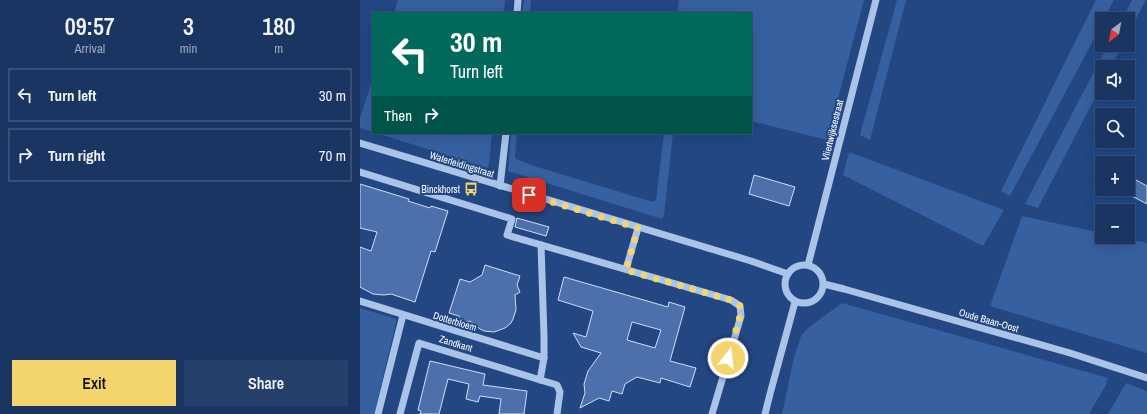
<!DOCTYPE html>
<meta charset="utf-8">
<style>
:root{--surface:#1a3562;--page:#27406b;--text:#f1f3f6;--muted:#9fabbe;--line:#385077;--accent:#f4d46c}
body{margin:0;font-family:"Archivo Narrow",sans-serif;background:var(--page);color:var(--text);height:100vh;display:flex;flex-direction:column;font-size:15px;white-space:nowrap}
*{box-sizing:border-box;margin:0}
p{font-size:13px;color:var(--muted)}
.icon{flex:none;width:22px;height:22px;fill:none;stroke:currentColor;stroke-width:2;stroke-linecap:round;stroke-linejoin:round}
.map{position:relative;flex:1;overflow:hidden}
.side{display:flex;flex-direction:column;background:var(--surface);width:360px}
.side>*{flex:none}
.hud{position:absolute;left:12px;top:12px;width:380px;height:122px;border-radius:0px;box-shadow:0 4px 16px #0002,0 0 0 1px var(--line);background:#00695c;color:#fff;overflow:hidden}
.needle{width:26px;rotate:212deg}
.tools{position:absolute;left:735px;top:12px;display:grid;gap:8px}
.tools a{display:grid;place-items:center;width:40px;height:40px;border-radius:0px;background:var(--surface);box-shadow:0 4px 16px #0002,0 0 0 1px var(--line);font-size:20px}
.pin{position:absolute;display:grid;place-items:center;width:34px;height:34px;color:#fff;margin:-17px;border-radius:8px;box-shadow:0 2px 6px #0006}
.me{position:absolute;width:44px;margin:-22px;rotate:16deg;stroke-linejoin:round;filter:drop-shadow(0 0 3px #0008)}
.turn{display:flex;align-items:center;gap:14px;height:84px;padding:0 12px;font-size:18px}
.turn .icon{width:52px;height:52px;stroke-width:2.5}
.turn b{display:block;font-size:28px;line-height:34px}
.then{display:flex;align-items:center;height:38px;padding:0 12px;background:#0003;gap:8px;font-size:15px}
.eta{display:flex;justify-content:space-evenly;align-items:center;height:68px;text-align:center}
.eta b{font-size:24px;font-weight:600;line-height:28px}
.action{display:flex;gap:8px;margin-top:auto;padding:8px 12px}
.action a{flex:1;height:46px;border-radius:0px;background:var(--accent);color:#111;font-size:16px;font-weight:600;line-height:46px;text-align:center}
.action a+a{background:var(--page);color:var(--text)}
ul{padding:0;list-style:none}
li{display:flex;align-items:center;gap:12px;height:54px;margin:0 8px 6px;padding:0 4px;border:2px solid var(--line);border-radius:0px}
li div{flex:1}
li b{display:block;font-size:15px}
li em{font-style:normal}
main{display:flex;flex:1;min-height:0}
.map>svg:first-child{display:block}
.green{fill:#3660a0}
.building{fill:#4b70ac;stroke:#cedef6;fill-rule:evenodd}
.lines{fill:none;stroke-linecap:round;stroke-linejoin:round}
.minor{stroke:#aac3e8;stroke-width:7}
.route{stroke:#f4d46c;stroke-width:7;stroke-dasharray:0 12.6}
.labels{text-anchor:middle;stroke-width:4;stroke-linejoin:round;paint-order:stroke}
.street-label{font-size:10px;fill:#fff;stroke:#224783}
.poi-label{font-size:10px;fill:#fff;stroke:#224783;text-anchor:end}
</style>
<main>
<section class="side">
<div class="eta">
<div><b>09:57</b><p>Arrival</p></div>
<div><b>3</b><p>min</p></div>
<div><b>180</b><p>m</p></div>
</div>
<ul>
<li><svg class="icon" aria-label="left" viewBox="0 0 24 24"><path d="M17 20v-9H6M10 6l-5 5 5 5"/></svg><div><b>Turn left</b></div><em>30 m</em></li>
<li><svg class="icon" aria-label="right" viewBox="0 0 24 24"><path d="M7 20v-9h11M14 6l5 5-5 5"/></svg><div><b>Turn right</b></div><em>70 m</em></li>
</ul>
<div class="action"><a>Exit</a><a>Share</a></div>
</section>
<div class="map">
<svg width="787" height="414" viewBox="0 0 787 414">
<rect width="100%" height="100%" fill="#224783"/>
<g class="green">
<polygon points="38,0 145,0 144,13 34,13"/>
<polygon points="164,0 171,0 170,13 162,13"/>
<polygon points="319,0 504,0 467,140 391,121 391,13 317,13"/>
<polygon points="537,0 546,0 510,140 500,135"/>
<polygon points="736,0 754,0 744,19 742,19 742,24 650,196 641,191"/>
<polygon points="772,0 786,0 768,34 768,19 762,19"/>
<polygon points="748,45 762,45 751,67 742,67 742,84 678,208 665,204"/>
<polygon points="13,78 13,132 0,128 0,118"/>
<polygon points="16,133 132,133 129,165 127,168"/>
<polygon points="151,133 157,133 155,156 156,159 174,166 293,202 296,200 304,133 313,133 304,215 302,219 148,171"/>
<polygon points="489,152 644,210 623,246 483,175"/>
<polygon points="662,216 742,233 742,237 759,237 787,243 787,353 630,306"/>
<polygon points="482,303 748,378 746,385 729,414 422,414 434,357 441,336 448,328"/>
<polygon points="0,308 36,319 36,323 14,414 0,414"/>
<polygon points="766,383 787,391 787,414 748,414"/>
</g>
<g class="building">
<polygon points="394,175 435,187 429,206 389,194"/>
<polygon points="774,179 787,186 787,204 766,193"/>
<polygon points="0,184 49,199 48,201 70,208 71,206 88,211 75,252 71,251 55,302 31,294 24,295 13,294 0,287 0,247 11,251 17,232 0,228"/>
<polygon points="157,218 189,227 186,236 155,227"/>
<polygon points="125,265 160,276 157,285 160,292 155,295 156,310 153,319 151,323 145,328 134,332 124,331 120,329 110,321 103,323 99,316 89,313 100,279 110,282 122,275"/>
<path d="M204,277L308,307L309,302L325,307L310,361L336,368L330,387L301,378L300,383L277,377L265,384L262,394L252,391L249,401L239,398L220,408L225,393L224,384L228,371L241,353L221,347L213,333L226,337L233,311L198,300ZM272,322L301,330L295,348L267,340Z"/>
<polygon points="70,361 125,374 123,385 167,391 164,414 139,414 141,399 120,396 118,402 106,399 109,384 88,379 79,414 60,414 61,411 58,410"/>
</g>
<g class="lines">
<g class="minor">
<polyline points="157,13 158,0"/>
<polyline points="0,143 391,261 428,274"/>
<polyline points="0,172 152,219 147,235 371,300 380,306 381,316 352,414"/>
<polyline points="140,186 146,133"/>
<circle cx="444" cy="284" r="19"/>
<polyline points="448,265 516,0"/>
<polyline points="266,269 278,228"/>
<polyline points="464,284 484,289 710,353 787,378"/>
<polyline points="0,301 184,358"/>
<polyline points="180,380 184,358 184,336 181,245"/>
<polyline points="18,414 43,315"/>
<polyline points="40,414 59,343 197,385 200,392 197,414"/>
<polyline points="405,414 410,394 435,302"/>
</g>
</g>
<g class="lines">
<polyline class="route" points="169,195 278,228 266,270 371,300 380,306 380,316 368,358"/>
</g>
<defs>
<g id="bus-bare" transform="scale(1.08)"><path d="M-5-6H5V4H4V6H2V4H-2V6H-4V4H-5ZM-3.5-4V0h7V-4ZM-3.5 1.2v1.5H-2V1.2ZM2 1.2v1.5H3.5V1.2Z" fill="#f4d46c" stroke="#224783" stroke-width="2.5" paint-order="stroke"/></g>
</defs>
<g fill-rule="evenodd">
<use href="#bus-bare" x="111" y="189"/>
</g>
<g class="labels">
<g class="street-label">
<text transform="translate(472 130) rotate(-76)" y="4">Vliertwijksestraat</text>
<text transform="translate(102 164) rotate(17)" y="4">Waterleidingstraat</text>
<text transform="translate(629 320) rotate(16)" y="4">Oude Baan-Oost</text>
<text transform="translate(95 321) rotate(17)" y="4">Dotterbloem</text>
<text transform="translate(96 343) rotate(17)" y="4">Zandkant</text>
</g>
<g class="poi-label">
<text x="100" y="193">Binckhorst</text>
</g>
</g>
</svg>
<div class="tools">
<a><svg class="needle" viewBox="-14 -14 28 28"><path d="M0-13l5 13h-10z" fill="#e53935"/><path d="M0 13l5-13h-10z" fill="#9fabbe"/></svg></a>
<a><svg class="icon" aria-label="sound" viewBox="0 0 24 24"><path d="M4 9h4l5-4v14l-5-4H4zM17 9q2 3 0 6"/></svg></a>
<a><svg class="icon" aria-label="search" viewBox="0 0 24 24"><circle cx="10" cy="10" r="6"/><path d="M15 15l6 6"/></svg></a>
<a>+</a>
<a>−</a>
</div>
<div class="pin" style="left:169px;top:195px;background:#d93025"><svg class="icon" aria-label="arrive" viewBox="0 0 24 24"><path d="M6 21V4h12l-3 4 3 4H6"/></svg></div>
<svg class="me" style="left:368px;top:358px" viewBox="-20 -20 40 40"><circle r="17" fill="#f4d46c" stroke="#fff" stroke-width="3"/><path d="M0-11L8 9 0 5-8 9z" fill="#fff"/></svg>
<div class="hud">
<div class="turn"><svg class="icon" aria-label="left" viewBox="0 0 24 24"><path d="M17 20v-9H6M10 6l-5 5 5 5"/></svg><div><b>30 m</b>Turn left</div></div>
<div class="then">Then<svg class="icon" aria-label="right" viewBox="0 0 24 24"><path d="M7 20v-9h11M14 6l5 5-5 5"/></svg></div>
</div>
</div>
</main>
